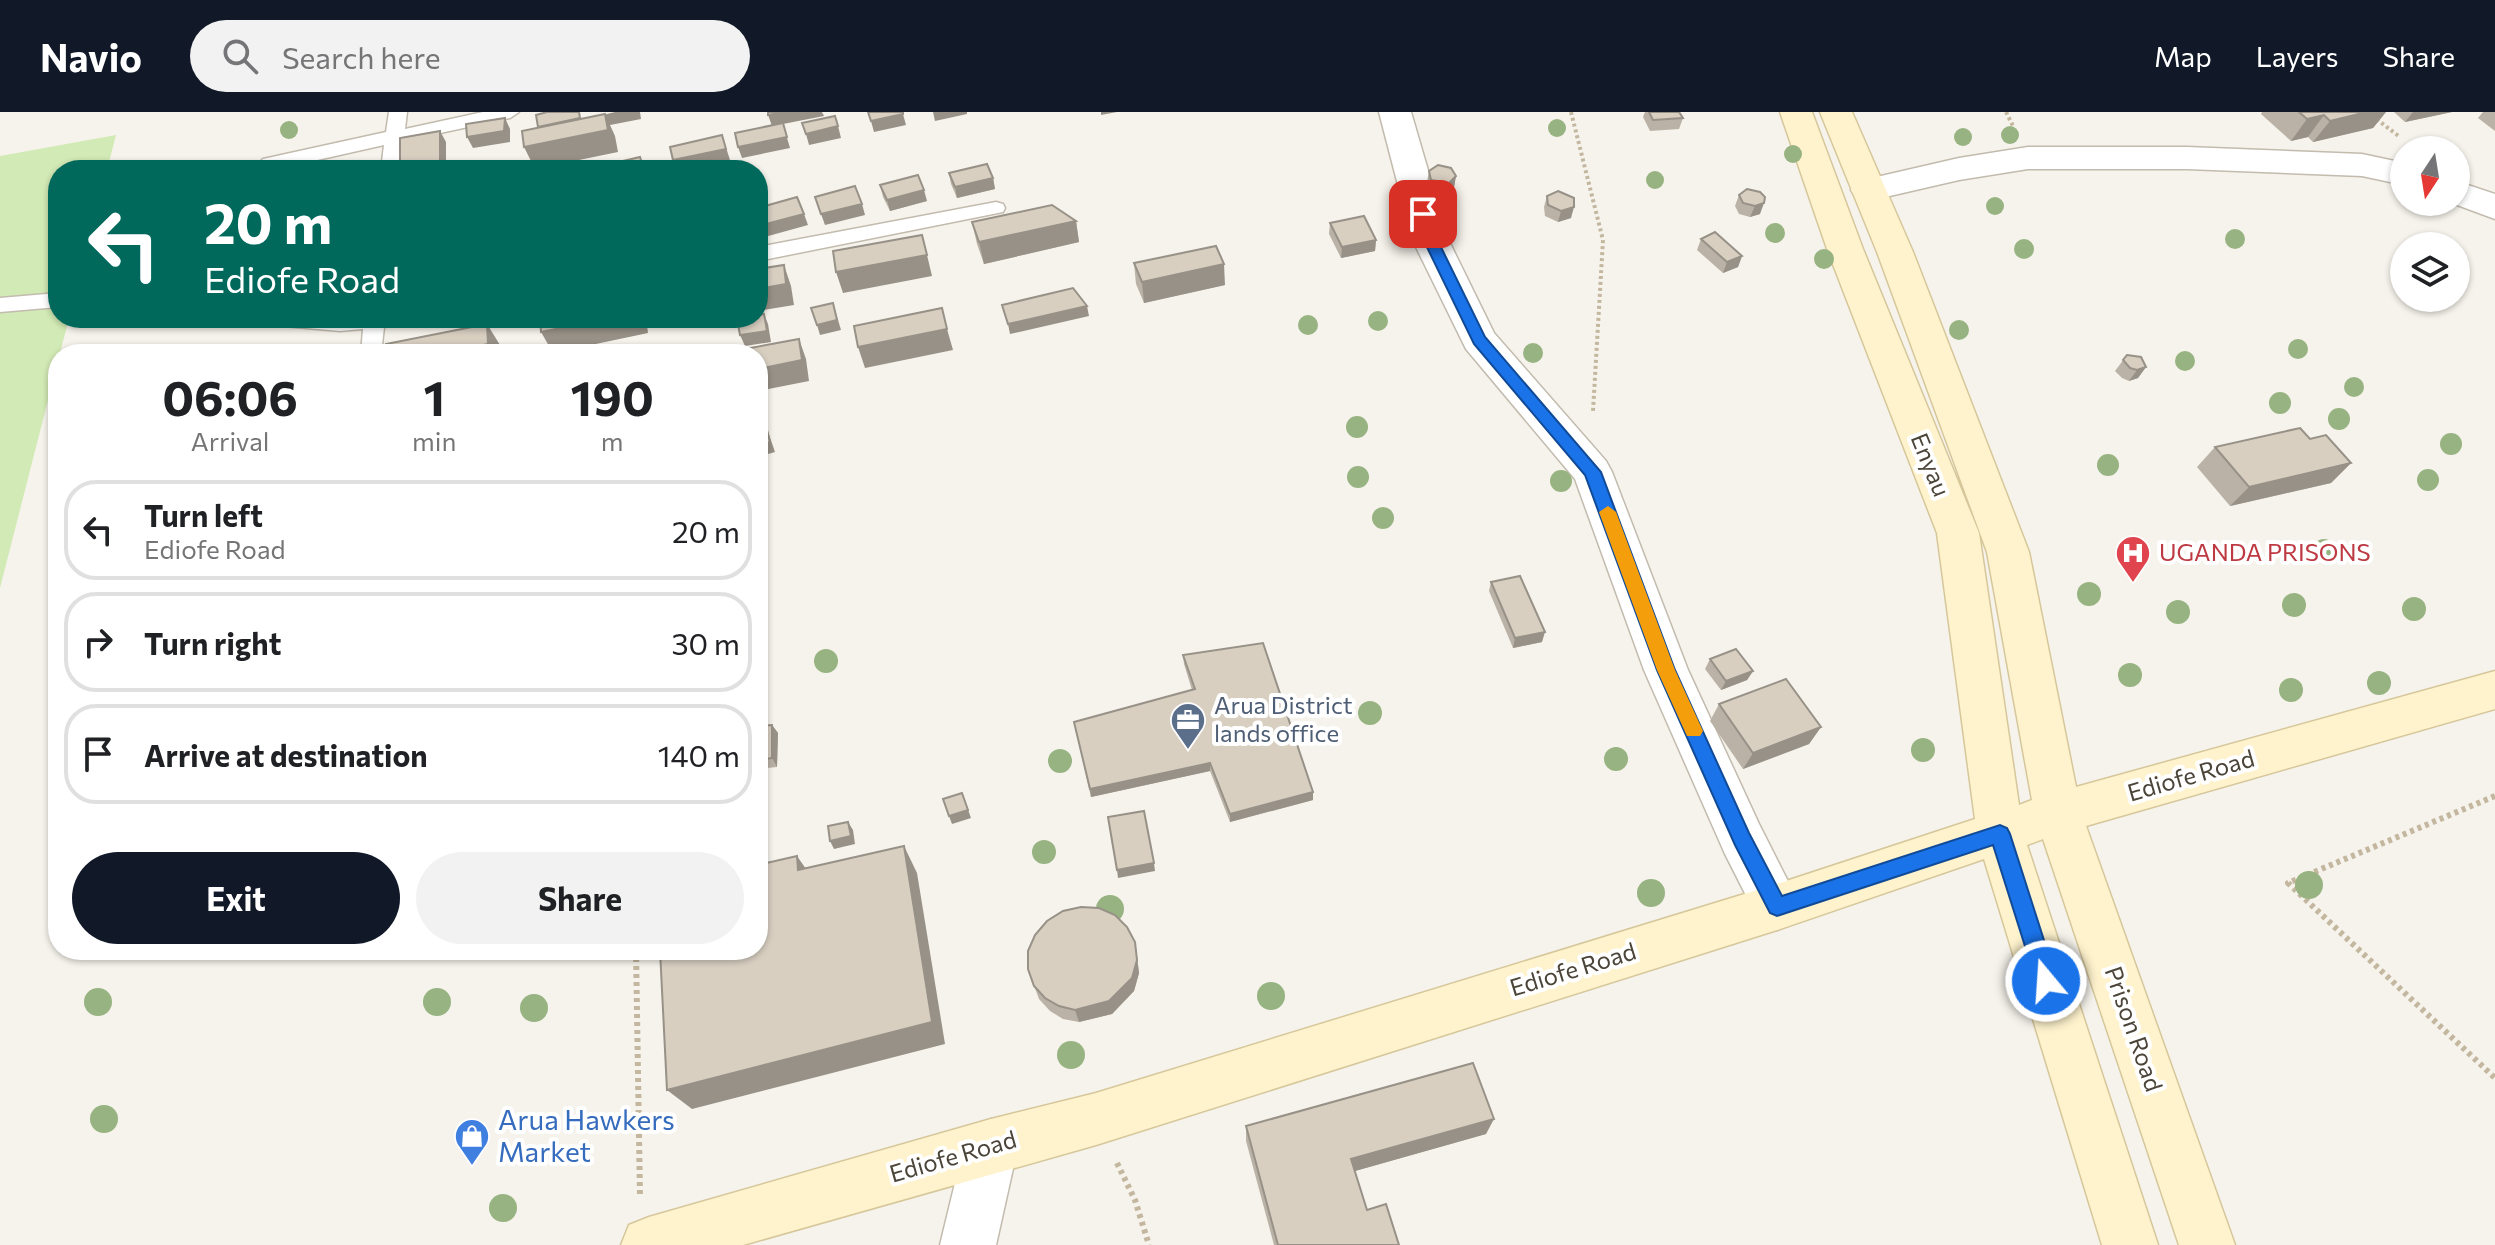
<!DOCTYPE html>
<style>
:root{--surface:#fff;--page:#f2f2f2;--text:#202124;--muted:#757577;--line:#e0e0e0;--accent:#111827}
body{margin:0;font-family:Commissioner,sans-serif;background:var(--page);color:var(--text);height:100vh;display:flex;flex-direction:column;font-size:30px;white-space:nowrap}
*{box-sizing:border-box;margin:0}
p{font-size:26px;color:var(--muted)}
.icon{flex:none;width:44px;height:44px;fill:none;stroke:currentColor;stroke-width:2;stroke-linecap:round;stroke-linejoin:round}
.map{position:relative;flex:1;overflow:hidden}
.drawer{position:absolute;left:48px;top:232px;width:720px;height:616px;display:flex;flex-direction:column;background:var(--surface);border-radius:32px;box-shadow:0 2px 6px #0004}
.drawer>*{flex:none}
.top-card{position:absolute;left:48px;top:48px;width:720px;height:168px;border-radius:32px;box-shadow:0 2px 6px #0004;background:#00695c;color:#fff;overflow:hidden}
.needle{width:52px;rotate:192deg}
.controls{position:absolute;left:2390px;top:24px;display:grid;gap:16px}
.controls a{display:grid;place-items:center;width:80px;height:80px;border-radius:50%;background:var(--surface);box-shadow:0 2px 6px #0004;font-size:40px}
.pin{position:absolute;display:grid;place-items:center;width:68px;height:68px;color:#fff;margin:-34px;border-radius:16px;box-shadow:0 4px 12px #0006}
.me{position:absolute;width:88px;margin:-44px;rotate:342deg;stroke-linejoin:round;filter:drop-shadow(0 0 6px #0008)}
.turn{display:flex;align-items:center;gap:28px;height:168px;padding:0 24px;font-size:36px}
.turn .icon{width:104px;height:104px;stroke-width:2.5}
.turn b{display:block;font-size:56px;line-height:68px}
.eta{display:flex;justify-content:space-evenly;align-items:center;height:136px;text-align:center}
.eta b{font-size:48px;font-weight:700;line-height:56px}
.button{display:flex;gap:16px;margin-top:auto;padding:16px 24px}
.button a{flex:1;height:92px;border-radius:48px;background:var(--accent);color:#fff;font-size:32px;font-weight:700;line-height:92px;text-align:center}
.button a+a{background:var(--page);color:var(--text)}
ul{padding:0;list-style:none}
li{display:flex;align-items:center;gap:24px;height:100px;margin:0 16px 12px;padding:0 8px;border:4px solid var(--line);border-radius:32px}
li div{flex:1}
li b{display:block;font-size:30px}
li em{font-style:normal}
header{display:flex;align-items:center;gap:48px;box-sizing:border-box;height:112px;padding:0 40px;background:var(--accent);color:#fff}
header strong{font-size:38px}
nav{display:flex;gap:44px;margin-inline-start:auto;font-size:28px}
.search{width:560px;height:72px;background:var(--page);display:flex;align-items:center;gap:20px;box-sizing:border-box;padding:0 28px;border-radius:44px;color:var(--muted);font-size:30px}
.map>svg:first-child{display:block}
.green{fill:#d2eab5}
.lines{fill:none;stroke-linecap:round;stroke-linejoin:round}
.lane-casing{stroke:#c2bbae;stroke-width:3}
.street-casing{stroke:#c2bbae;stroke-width:3}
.secondary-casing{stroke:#d6c79b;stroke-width:3}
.path-far1{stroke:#c4b79f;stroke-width:4;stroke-dasharray:3 3;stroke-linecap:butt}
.path{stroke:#c4b79f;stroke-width:6;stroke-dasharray:4 4;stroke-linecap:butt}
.lane{fill:#fff;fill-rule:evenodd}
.street{fill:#fff;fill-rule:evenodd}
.secondary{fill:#fff3cd;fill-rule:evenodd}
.tree{fill:#97b381}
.wall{fill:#bab2a6}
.shaded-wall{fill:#979187}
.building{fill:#d8cfc1;stroke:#979187;stroke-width:2}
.route{fill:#1a73e8;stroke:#114b97;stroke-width:2}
.slow{fill:#f59e0b}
.labels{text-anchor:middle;stroke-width:8;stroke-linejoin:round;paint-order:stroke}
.street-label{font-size:24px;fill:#4b4439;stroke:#fff}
.health-label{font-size:24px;fill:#be3a42;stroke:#fff;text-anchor:start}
.service-label{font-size:24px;fill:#4e5e75;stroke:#fff;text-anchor:start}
.near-shop-label{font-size:28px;fill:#366cbe;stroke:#fff;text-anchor:start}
</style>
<header>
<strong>Navio</strong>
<div class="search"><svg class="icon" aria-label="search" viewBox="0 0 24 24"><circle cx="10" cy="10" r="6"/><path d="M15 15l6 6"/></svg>Search here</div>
<nav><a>Map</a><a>Layers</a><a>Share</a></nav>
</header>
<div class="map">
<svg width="2495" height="1133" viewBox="0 0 2495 1133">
<rect width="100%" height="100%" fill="#f6f3ec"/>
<polygon class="green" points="116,23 107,58 58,58 58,206 69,206 0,476 0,44"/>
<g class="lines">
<g class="lane-casing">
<g id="lane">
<polygon points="389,0 407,0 405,17 483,0 519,0 510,6 403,29 399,58 381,58 384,33 273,58 252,58 263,47 386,20"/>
<polygon points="996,90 1003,92 1005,96 1003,100 758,149 758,135"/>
<polygon points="58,181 58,195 0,200 0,186"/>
<polygon points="262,206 408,206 405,211 384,215 381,242 361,242 363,217 340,219 272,213 265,211"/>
</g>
</g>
<g class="street-casing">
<g id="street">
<polygon points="1379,0 1411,0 1448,127 1494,221 1606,349 1612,360 1688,558 1759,712 1801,795 1794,811 1777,818 1760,811 1725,742 1644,558 1575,367 1466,237 1412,127"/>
<polygon points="2028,35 2187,35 2362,42 2404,51 2404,73 2362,64 2187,57 2028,57 1959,68 1868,89 1856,86 1851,78 1856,70 1868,67 1959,46"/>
<polygon points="2456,69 2495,82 2495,107 2449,90 2456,90"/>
<polygon points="991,1007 1010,1015 1018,1034 996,1133 940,1133 964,1034 972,1015"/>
</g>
</g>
<g class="secondary-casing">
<polygon id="secondary" points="1780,0 1812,0 1863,137 1979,421 2019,693 2032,688 1987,440 1877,140 1820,0 1852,0 1913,140 2029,440 2076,675 2495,559 2495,597 2086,714 2235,1133 2179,1133 2043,727 2027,733 2158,1133 2102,1133 1984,747 1777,818 1096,1033 743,1133 621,1133 629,1113 649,1105 991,1007 1096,981 1777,772 1975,707 1937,421 1827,137"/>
</g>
<g class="path-far1">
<polyline points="1571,0 1603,128 1593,299"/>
<polyline points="2006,0 2014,16"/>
<polyline points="2367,0 2400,25"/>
</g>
<g class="path">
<polyline points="2495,684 2288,771 2495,966"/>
<polyline points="636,838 640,1084"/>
<polyline points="1117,1051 1135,1088 1149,1133"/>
</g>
<use href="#lane" class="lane"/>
<use href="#street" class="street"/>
<use href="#secondary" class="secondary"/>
</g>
<g class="tree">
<circle cx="1557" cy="16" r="9"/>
<circle cx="289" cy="18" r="9"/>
<circle cx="2010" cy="23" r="9"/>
<circle cx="1963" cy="25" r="9"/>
<circle cx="1793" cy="42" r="9"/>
<circle cx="1655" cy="68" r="9"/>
<circle cx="1995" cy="94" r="9"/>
<circle cx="1775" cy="121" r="10"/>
<circle cx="2235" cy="127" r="10"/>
<circle cx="2024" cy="137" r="10"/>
<circle cx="1824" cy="147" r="10"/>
<circle cx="1378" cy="209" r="10"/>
<circle cx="1308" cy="213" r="10"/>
<circle cx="1959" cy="218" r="10"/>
<circle cx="2298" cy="237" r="10"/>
<circle cx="1533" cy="241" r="10"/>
<circle cx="2185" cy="249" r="10"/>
<circle cx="2354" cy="275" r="10"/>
<circle cx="2280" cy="291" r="11"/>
<circle cx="2339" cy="307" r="11"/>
<circle cx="1357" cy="315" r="11"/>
<circle cx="2451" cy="332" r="11"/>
<circle cx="2108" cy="353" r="11"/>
<circle cx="1358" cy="365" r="11"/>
<circle cx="2428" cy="368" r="11"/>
<circle cx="1561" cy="369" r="11"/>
<circle cx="1383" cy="406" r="11"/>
<circle cx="2324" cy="438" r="11"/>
<circle cx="2089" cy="482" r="12"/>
<circle cx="2294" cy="493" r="12"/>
<circle cx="2414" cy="497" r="12"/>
<circle cx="2178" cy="500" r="12"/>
<circle cx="826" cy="549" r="12"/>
<circle cx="2130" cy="563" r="12"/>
<circle cx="2379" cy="571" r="12"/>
<circle cx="2291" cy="578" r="12"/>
<circle cx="1370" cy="601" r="12"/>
<circle cx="1923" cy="638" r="12"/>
<circle cx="1616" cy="647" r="12"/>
<circle cx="1060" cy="649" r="12"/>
<circle cx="1044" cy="740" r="12"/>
<circle cx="2309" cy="773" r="14"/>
<circle cx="1651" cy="781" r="14"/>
<circle cx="1110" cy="797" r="14"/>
<circle cx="1271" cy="884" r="14"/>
<circle cx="98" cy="890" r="14"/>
<circle cx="437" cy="890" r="14"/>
<circle cx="534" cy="896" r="14"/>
<circle cx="1071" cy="943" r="14"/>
<circle cx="104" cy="1007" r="14"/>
<circle cx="503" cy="1096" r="14"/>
</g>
<g class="wall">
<polygon points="1645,0 1679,0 1683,6 1679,17 1650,19 1643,5"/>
<polygon points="2262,0 2386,0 2373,16 2313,30 2308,25 2291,29 2261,2"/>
<polygon points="2394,0 2452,0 2405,10"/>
<polygon points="2483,0 2495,0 2495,19 2478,6"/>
<polygon points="1429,59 1456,64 1454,75 1447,82 1430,79 1427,70"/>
<polygon points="949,61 993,66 995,77 957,86 951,72"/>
<polygon points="880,73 927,89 890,99 883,85"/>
<polygon points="1747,77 1760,102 1750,105 1739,102 1735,94 1739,83"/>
<polygon points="1547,84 1571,106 1558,110 1545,104 1544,95"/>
<polygon points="1076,109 1079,130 984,152 977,132 972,110"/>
<polygon points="1330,111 1376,128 1375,139 1341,146 1329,122"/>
<polygon points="1701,127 1742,144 1738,155 1723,161 1697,138"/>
<polygon points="1134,151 1225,173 1144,191 1136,172"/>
<polygon points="2127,243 2146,255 2138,266 2129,269 2122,266 2115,259"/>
<polygon points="2310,327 2351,351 2331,371 2230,394 2197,355 2215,335"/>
<polygon points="1491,470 1542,530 1513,536 1489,479"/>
<polygon points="1183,543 1313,688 1230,710 1210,659 1091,685 1074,610 1192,578 1184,552"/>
<polygon points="1710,547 1753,559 1747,568 1721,578 1705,557"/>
<polygon points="1719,592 1821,615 1809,632 1743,657 1710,609"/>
<polygon points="772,613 778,621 777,655 758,657 758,614"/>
<polygon points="1135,830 1139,861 1134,879 1112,902 1079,910 1063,907 1050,899 1039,887 1028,857"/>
<polygon points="1246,1014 1486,1022 1355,1059 1367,1098 1399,1133 1274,1133 1246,1029"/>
</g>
<g class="shaded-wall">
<polygon points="615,0 640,0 641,7 610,13 615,24 618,40 535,57 524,35 603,3"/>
<polygon points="785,0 822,0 824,4 783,12 790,36 742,46 738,35 772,14 768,3"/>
<polygon points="933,0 967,0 967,2 935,9"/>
<polygon points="1101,0 1117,0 1101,3"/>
<polygon points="2367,0 2386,0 2373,16 2313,30 2330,9"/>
<polygon points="2413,0 2452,0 2405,10"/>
<polygon points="903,2 906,13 874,20 871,9"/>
<polygon points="2324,3 2308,25 2291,29 2307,7"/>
<polygon points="505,6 510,17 510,30 473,36 467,25"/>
<polygon points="838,14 841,26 809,33 806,22"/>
<polygon points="440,19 446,30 446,58 400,58"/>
<polygon points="722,23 730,48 683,58 677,58 673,48"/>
<polygon points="1456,64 1454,75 1447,82 1449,71"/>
<polygon points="993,66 995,77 957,86 955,75"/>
<polygon points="924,78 927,89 890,99 887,88"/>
<polygon points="1764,91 1760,102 1750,105 1755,94"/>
<polygon points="862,92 865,103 825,113 821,102"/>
<polygon points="1574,95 1571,106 1558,110 1561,99"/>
<polygon points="804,102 808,113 761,126 758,114"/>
<polygon points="1076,109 1079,130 984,152 979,130"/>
<polygon points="1376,128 1375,139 1341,146 1342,135"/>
<polygon points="927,143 932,164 843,181 836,160"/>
<polygon points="1742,144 1738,155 1723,161 1727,150"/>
<polygon points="1224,152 1225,173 1144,191 1142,170"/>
<polygon points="784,153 791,174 794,193 758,199 758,177"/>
<polygon points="833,191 841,218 820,223 817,213"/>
<polygon points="1087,194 1089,204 1010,222 1008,212"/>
<polygon points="764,202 768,212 771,230 745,234 740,223"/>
<polygon points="609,206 646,206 648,221 553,241 541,220"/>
<polygon points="699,206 717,206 700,209"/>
<polygon points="487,212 500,233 501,242 440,242"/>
<polygon points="947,217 953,238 865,256 858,235"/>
<polygon points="799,227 806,247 809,269 758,279 758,257"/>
<polygon points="2146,255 2138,266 2129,269 2137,258"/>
<polygon points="766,314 775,340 758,345 758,333"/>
<polygon points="2351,351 2331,371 2230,394 2249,375"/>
<polygon points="1545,520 1542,530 1513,536 1515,526"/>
<polygon points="1753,559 1747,568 1721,578 1726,569"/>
<polygon points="772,613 778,621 777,655 772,646"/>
<polygon points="1821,615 1809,632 1743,657 1753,641"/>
<polygon points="1210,651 1210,659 1091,685 1090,677"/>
<polygon points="1313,680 1313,688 1230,710 1230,702"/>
<polygon points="962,681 971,706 952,712 949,704"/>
<polygon points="848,710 853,718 855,732 834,737 830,729"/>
<polygon points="904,734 917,761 945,932 692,997 667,978"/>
<polygon points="797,744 815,770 798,758"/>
<polygon points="1154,751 1155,759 1118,766 1117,758"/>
<polygon points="1135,830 1139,861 1134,879 1112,902 1079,910 1075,898"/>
<polygon points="1494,1007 1486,1022 1348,1061 1351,1047"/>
</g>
<g class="building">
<polygon points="547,0 579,0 580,6 538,15 536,3"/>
<polygon points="768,0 785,0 768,3"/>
<polygon points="868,0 903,0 903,2 871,9"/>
<polygon points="1649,0 1679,0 1683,6 1653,8"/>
<polygon points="2299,0 2367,0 2330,9 2324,3 2307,7"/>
<polygon points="605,2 608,18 524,35 522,19"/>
<polygon points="835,4 838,14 806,22 802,11"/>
<polygon points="505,6 504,19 467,25 466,12"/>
<polygon points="783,11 787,25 738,35 735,21"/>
<polygon points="440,19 440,50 400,58 400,26"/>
<polygon points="722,23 726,37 673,48 670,35"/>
<polygon points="640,45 644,58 611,58 610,52"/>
<polygon points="575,52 576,58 547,58"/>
<polygon points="987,52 993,66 955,75 949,61"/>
<polygon points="1438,53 1451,56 1456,64 1449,71 1431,68 1429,59"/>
<polygon points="918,63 924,78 887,88 880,73"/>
<polygon points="855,74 862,92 821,102 815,85"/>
<polygon points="1747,77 1760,80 1765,85 1764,91 1755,94 1743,91 1739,83"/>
<polygon points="1558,79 1574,86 1574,95 1561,99 1548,93 1547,84"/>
<polygon points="797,85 804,102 758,114 758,96"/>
<polygon points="1052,93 1076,109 979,130 972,110"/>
<polygon points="1364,104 1376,128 1342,135 1330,111"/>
<polygon points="1715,120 1742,144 1727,150 1701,127"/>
<polygon points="922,123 927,143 836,160 833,139"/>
<polygon points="1216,134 1224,152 1142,170 1134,151"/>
<polygon points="784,153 786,172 758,177 758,157"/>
<polygon points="1073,176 1087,194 1008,212 1002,193"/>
<polygon points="833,191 837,208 817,213 811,196"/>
<polygon points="942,196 947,217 858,235 854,214"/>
<polygon points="764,202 767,219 740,223 737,207 758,206 758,203"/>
<polygon points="540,206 609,206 541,220"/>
<polygon points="487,212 488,232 440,242 386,242 386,232"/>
<polygon points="799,227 802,248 758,257 758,242 718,242"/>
<polygon points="616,238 616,242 586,242"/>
<polygon points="2127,243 2141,245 2146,255 2137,258 2130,256 2123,248"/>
<polygon points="766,314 770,330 758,333 758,316"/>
<polygon points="2300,316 2310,327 2326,323 2351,351 2249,375 2215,335"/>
<polygon points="1520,464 1545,520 1515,526 1491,470"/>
<polygon points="1263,531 1313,680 1230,702 1210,651 1090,677 1074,610 1195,577 1183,543"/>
<polygon points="1736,537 1753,559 1726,569 1710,547"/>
<polygon points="1786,567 1821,615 1753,641 1719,592"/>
<polygon points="772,613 772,646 758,648 758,614"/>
<polygon points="962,681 968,698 949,704 943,687"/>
<polygon points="1144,699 1154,751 1117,758 1108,705"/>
<polygon points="848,710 851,724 830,729 828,714"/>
<polygon points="904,734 932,910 667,978 660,838 758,838 758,753 797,744 798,758"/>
<polygon points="1081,795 1099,796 1115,803 1127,815 1135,830 1137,848 1132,866 1109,889 1075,898 1059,894 1045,886 1034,874 1028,857 1028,839 1035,823 1047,809 1063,799"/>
<polygon points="1473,951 1494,1007 1351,1047 1367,1098 1386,1092 1399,1133 1278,1133 1246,1014"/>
</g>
<polygon class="route" points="1423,97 1430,102 1437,127 1485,225 1601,360 1675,558 1749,721 1782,784 2000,713 2007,716 2010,722 2057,869 2054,876 2046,879 2039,876 2036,869 1993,733 1777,804 1770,801 1735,733 1657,558 1585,363 1474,232 1423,127 1416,102"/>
<polygon class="slow" points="1608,394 1616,400 1675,558 1703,619 1700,624 1687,624 1657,558 1599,400"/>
<defs>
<g id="hospital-pin" transform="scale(1.8)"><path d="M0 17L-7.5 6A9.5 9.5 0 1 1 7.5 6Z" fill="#e0444e" stroke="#fff"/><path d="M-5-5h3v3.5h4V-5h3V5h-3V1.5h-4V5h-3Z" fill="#fff"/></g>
<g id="office-pin" transform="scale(1.8)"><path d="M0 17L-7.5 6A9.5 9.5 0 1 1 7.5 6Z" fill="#5c6f8a" stroke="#fff"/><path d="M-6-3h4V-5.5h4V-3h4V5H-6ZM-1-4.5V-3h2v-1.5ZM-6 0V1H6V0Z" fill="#fff"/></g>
<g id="shop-pin" transform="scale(1.8)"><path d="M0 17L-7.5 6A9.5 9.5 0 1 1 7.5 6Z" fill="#3f7fe0" stroke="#fff"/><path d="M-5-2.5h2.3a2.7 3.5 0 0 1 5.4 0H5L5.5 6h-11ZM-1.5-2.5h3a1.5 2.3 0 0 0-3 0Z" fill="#fff"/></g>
</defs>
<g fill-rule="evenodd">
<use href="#hospital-pin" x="2133" y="441"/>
<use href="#office-pin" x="1188" y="608"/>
<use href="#shop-pin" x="472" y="1024"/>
</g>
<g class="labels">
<g class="street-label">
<text transform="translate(1930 353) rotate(68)" y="8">Enyau</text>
<text transform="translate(2191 664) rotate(-16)" y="8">Ediofe Road</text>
<text transform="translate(1573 858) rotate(-17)" y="8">Ediofe Road</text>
<text transform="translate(2133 917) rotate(71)" y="8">Prison Road</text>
<text transform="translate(953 1045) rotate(-16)" y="8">Ediofe Road</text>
</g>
<g class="health-label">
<text x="2159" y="449">UGANDA PRISONS</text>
</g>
<g class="service-label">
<text x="1214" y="602">Arua District<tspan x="1214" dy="28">lands office</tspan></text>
</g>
<g class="near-shop-label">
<text x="498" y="1018">Arua Hawkers<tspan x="498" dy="32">Market</tspan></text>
</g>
</g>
</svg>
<div class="controls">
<a><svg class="needle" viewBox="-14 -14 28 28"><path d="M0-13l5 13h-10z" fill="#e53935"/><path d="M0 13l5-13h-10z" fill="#757577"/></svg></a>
<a><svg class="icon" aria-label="layers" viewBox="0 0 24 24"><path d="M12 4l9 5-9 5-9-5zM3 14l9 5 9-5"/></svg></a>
</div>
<div class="pin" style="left:1423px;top:102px;background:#d93025"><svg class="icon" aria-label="arrive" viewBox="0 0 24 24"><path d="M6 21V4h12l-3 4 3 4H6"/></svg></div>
<svg class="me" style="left:2046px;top:869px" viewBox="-20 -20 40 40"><circle r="17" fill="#1a73e8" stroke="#fff" stroke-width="3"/><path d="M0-11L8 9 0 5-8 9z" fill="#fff"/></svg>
<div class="top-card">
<div class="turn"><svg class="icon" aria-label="left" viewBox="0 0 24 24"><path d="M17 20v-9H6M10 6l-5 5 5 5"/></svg><div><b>20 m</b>Ediofe Road</div></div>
</div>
<section class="drawer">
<div class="eta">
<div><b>06:06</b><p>Arrival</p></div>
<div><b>1</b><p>min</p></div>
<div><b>190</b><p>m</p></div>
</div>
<ul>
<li><svg class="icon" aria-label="left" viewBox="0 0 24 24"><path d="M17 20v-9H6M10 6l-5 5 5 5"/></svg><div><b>Turn left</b><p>Ediofe Road</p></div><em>20 m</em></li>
<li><svg class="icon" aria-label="right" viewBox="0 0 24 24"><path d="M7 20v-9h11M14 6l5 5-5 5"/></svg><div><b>Turn right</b></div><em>30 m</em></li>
<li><svg class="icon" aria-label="arrive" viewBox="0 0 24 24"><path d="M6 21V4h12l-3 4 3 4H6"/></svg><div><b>Arrive at destination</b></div><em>140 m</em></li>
</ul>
<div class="button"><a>Exit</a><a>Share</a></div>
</section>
</div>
